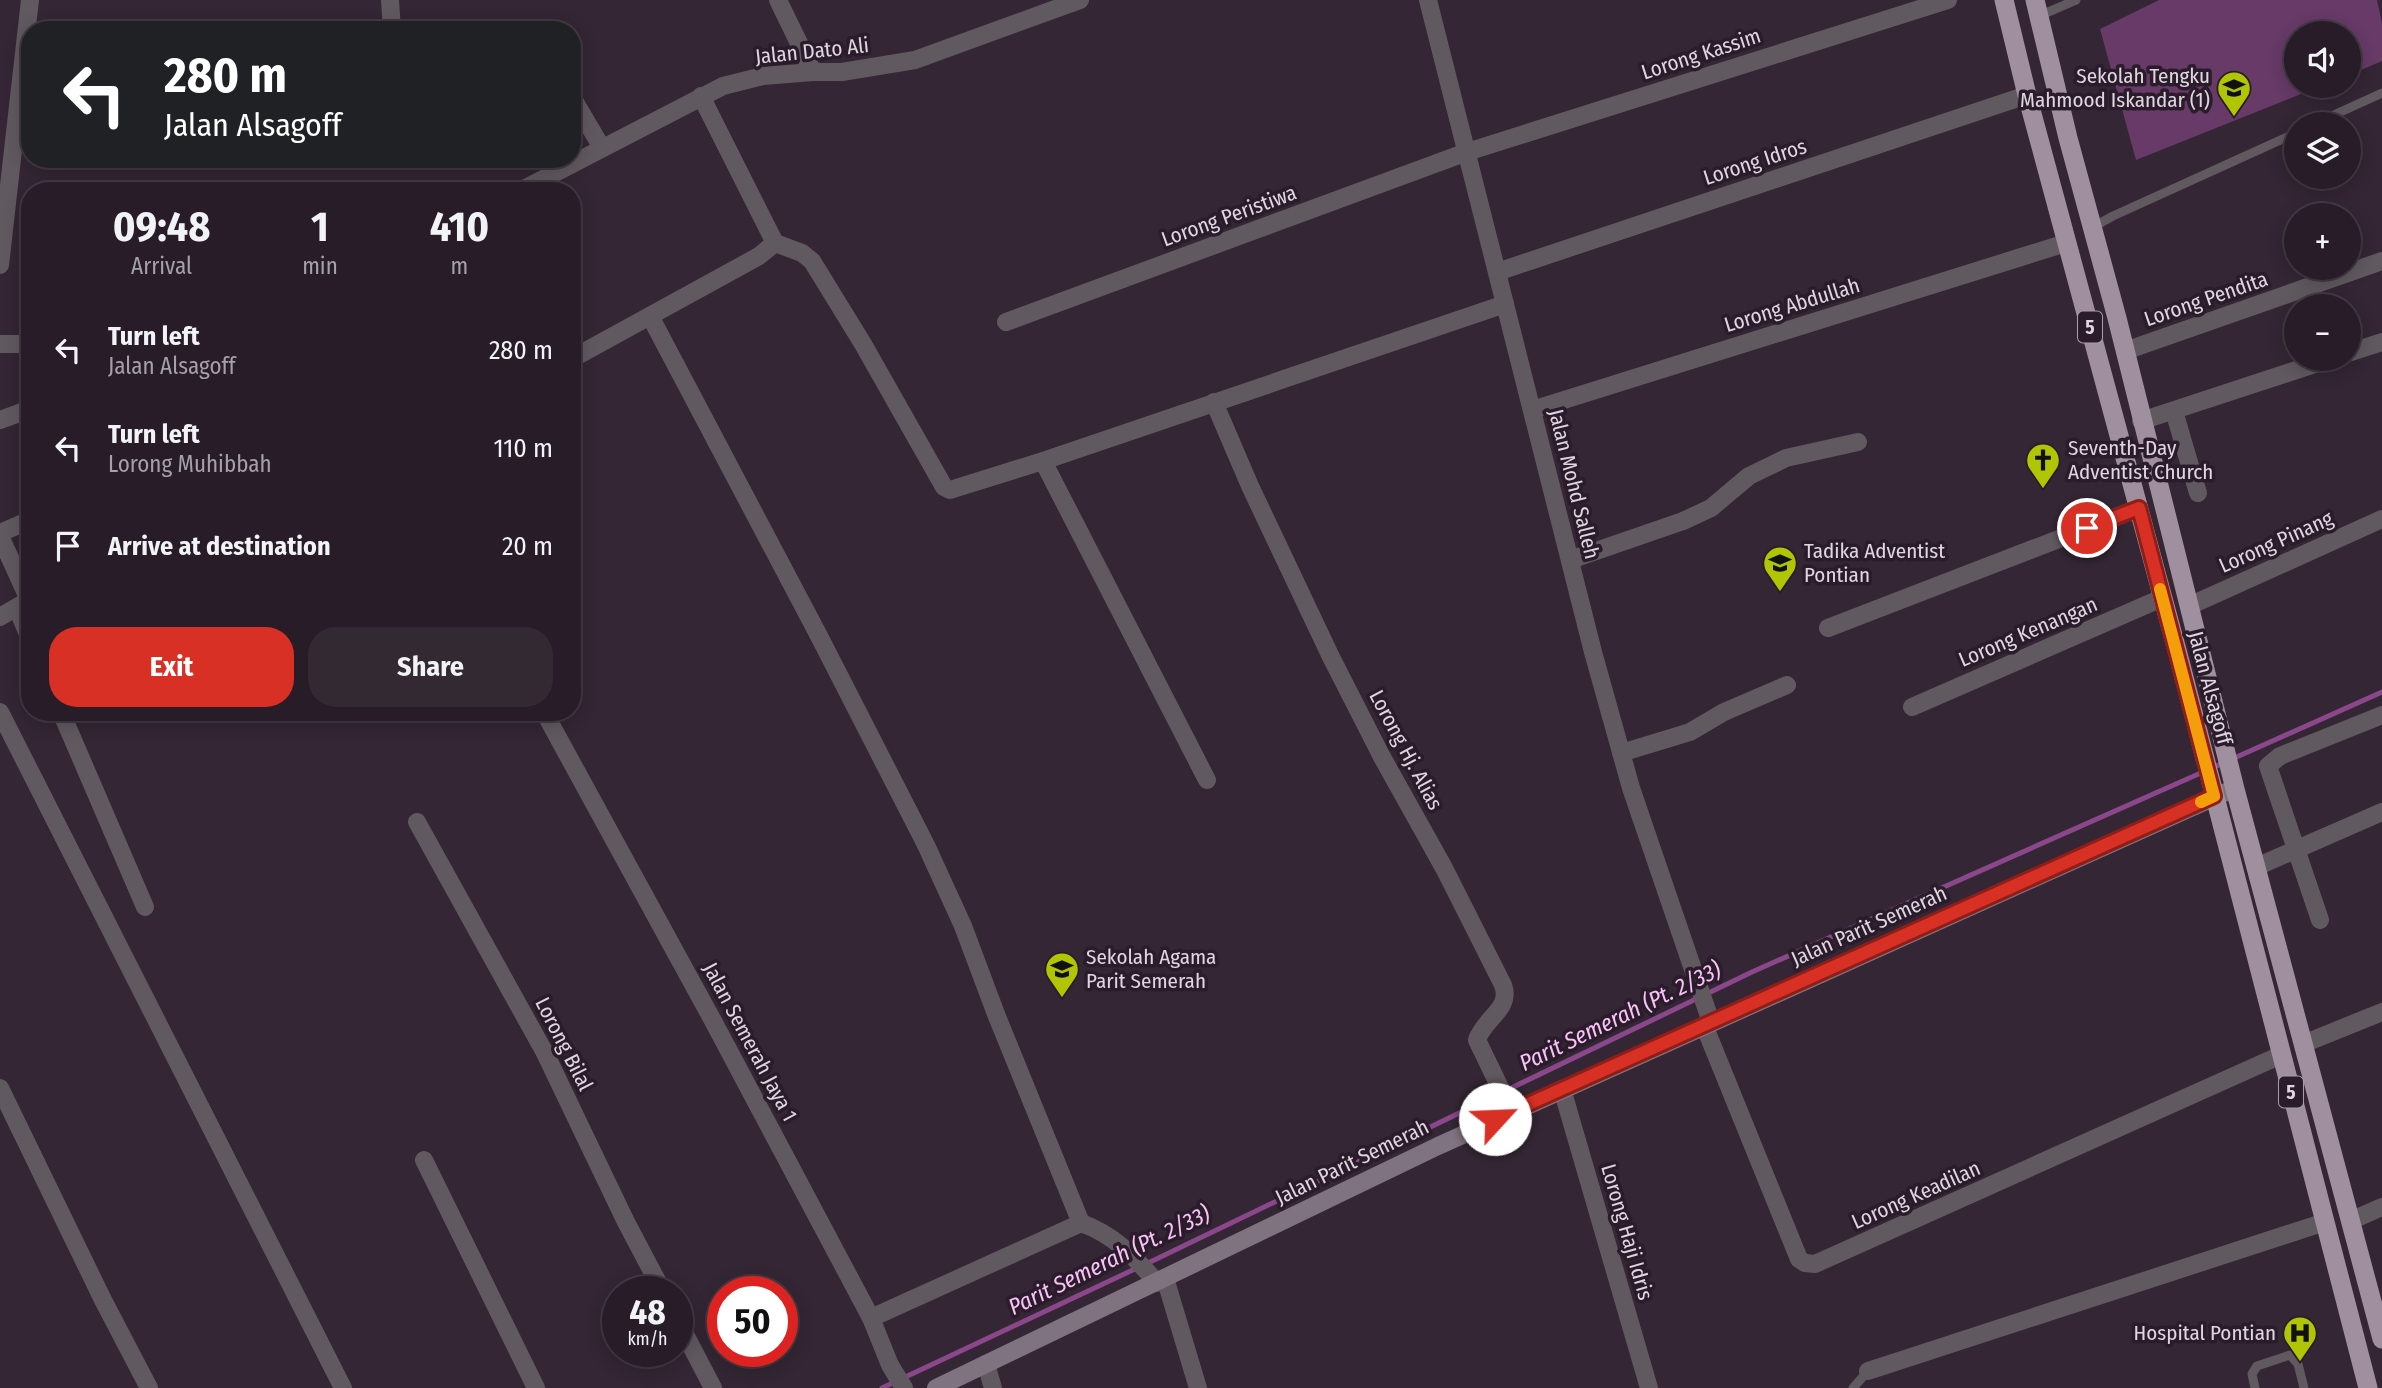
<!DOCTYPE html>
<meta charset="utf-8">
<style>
:root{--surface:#271c27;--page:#332933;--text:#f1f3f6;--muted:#a4a1a7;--line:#433a44;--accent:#d93025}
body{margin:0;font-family:"Fira Sans Condensed",sans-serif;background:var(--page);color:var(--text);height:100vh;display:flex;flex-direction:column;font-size:26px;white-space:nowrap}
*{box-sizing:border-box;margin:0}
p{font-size:23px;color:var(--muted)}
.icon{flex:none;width:38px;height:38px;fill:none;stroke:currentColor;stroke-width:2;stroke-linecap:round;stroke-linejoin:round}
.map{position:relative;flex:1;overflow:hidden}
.details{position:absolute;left:21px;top:182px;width:560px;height:539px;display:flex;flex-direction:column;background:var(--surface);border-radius:28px;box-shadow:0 4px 18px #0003,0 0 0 2px var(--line)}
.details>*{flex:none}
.banner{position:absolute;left:21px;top:21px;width:560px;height:147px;border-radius:28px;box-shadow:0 4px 18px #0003,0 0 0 2px var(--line);background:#202124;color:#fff;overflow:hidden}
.controls{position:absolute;left:2284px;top:21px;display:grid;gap:14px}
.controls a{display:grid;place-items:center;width:77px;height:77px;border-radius:50%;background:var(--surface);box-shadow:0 4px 18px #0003,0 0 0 2px var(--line);font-size:35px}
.speed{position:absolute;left:602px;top:1276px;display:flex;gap:14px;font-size:35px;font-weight:700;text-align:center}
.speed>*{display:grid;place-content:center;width:91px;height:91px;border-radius:50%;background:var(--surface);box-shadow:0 4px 18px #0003,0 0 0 2px var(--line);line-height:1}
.speed small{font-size:18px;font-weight:400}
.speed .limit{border:10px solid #d22;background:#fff;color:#111}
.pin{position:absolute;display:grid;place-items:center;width:60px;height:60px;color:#fff;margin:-30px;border:4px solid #fff;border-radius:50%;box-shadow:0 2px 7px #0007}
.me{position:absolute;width:77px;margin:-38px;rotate:65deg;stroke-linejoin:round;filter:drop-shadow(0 0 5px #0008)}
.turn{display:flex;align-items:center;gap:24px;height:147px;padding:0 28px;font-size:32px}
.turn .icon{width:91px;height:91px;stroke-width:2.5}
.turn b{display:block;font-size:49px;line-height:60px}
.eta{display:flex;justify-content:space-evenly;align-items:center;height:119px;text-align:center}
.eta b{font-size:42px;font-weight:700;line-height:49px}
.primary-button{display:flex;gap:14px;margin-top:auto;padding:14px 28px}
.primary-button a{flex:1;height:80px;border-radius:28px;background:var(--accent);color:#fff;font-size:28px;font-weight:700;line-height:80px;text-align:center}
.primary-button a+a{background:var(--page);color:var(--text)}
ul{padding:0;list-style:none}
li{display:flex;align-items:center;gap:21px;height:98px;padding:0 28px}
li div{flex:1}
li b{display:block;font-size:26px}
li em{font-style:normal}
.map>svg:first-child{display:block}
.green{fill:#673a67}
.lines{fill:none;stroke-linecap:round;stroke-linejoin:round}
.stream{stroke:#8a488a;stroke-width:5}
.service{stroke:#615960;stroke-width:9}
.minor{stroke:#615960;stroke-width:18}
.secondary{stroke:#7e737e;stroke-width:18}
.trunk{stroke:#a08f9f;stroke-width:19}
.route-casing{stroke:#8d1f18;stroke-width:18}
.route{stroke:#d93025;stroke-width:12}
.slow{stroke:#f59e0b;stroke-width:12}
.labels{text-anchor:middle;stroke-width:7;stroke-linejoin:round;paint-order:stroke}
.shield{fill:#2a1c2a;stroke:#a99ea9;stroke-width:2}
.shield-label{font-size:19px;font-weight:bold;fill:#e0d6df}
.street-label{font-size:21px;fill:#e0d6df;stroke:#2a1c2a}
.poi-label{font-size:21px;fill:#e0d6df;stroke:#2a1c2a;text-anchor:start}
.water-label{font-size:23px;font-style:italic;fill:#fac3f8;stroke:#2a1c2a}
</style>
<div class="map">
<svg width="2382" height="1388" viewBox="0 0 2382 1388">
<rect width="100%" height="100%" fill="#342634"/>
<polygon class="green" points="2159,0 2377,0 2382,23 2382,61 2349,75 2348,33 2296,33 2296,86 2321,86 2136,160 2100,29"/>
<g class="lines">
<g class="stream">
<polyline points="2212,768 2382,692"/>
<polyline points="1146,1264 1752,972 2203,772"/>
<polyline points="882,1388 1137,1268"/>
</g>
<g class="service">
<polyline points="2039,16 2076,0"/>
<polyline points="2314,124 2382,93"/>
<polyline points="2093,227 2113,216 2296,133"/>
<polyline points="1853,1388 1868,1371"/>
<polyline points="2255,1388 2252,1374 2257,1366 2290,1355 2298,1364 2304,1388"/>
</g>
<g class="minor">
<polyline points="390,0 392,30"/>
<polyline points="778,0 813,72"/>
<polyline points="1428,0 1593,652 1631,788 1711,1022"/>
<polyline points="572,97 602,148"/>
<polyline points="520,191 723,86 763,76 813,72 842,72 915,60 1080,0"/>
<polyline points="775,243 802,253 812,261 863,344 944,487 950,490 1043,461 1505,304"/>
<polyline points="0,265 30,0"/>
<polyline points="1497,272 2027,95"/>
<polyline points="650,316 819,636 926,845 963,926 996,1014 1081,1223"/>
<polyline points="1006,322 1467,152 1948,0"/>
<polyline points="0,344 30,344"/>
<polyline points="2125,351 2382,261"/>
<polyline points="2348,353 2382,342"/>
<polyline points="575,357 759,256 775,243 701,96"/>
<path d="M1214,402L1250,486L1331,657L1382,757L1444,868L1503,985C1512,1009 1484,1018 1477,1040L1504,1096L1515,1111"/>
<polyline points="1532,410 2066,243"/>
<polyline points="2174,411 2198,493"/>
<polyline points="0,420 30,409"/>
<polyline points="2141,421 2330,359"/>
<polyline points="1043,461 1207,780"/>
<polyline points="0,533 30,520"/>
<polyline points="0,536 29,600 0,617"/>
<polyline points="1570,560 1683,521 1711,508 1749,476 1786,458 1858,442"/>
<polyline points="2189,606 2382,519"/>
<polyline points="17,608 30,639"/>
<polyline points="1828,628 2139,508"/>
<polyline points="1912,707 2162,598"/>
<polyline points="0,712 343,1388"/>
<polyline points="61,712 145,907"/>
<polyline points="549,721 712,1019 871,1318 890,1365 904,1388"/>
<polyline points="1621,753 1690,732 1724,712 1787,685"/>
<polyline points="417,822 545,1053 626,1222 663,1292"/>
<polyline points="2256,867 2382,812"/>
<polyline points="2320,920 2268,766 2280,756 2382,715"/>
<polyline points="1704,1025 1799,1259 1805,1263 1815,1264 2281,1055"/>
<polyline points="2303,1044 2382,1012"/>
<polyline points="0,1088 103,1300 149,1388"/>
<polyline points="1562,1089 1649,1388"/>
<polyline points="424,1160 536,1388"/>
<polyline points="2350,1221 2382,1207"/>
<polyline points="1165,1278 1198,1388"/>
<path d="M871,1318L1081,1223C1113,1234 1135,1257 1157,1283"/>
<polyline points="677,1319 713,1388"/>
<polyline points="986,1364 993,1388"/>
<polyline points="1868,1371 2325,1222"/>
</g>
<polyline class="secondary" points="936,1388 1438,1146 2226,792"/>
<g class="trunk">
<polyline points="2004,0 2027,95 2178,654 2368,1388"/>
<polyline points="2035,0 2068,138 2117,318 2235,789 2382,1339"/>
</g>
</g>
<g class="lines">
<g class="route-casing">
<polyline id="route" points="1495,1119 2214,796 2139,508 2087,528"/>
</g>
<use href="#route" class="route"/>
<polyline class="slow" points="2160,589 2214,796 2201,802"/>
</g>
<defs>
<g id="school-pin" transform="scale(1.75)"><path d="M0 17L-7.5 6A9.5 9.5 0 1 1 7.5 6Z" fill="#b0c503" stroke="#2a1c2a"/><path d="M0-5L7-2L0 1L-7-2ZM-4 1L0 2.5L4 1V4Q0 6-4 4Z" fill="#111"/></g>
<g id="church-pin" transform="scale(1.75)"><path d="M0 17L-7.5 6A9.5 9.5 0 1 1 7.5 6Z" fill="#b0c503" stroke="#2a1c2a"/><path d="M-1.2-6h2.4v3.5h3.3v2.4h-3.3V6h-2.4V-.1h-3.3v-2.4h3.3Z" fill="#111"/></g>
<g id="hospital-pin" transform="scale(1.75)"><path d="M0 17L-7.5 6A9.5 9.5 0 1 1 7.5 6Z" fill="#b0c503" stroke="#2a1c2a"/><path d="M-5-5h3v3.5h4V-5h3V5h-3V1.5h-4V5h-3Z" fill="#111"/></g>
</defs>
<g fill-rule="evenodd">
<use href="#school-pin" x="2234" y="88"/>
<use href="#church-pin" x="2043" y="460"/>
<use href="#school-pin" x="1780" y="563"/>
<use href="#school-pin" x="1062" y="969"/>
<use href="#hospital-pin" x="2300" y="1333"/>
</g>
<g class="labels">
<g class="shield">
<rect x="2078" y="311.5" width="24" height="31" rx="5"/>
<rect x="2279" y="1076.5" width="24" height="31" rx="5"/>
</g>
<g class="shield-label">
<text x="2090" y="334">5</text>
<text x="2291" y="1099">5</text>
</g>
<g class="street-label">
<text transform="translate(812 51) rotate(-6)" y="7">Jalan Dato Ali</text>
<text transform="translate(1701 54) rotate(-18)" y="7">Lorong Kassim</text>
<text transform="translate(1755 162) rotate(-18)" y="7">Lorong Idros</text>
<text transform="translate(1229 216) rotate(-20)" y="7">Lorong Peristiwa</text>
<text transform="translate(2206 299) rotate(-19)" y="7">Lorong Pendita</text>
<text transform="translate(1792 305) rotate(-17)" y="7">Lorong Abdullah</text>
<text transform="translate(1574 484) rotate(76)" y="7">Jalan Mohd Salleh</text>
<text transform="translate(2276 542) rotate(-24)" y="7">Lorong Pinang</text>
<text transform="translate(2028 632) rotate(-23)" y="7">Lorong Kenangan</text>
<text transform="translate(2210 688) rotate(75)" y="7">Jalan Alsagoff</text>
<text transform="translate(1406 750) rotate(62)" y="7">Lorong Hj. Alias</text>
<text transform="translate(1869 926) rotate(-24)" y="7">Jalan Parit Semerah</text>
<text transform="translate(750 1042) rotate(62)" y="7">Jalan Semerah Jaya 1</text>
<text transform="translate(564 1044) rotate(63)" y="7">Lorong Bilal</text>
<text transform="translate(1352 1162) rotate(-26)" y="7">Jalan Parit Semerah</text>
<text transform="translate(1916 1195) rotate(-24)" y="7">Lorong Keadilan</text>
<text transform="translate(1627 1232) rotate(74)" y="7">Lorong Haji Idris</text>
</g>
<g class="poi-label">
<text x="2210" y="83" text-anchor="end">Sekolah Tengku<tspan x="2210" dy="24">Mahmood Iskandar (1)</tspan></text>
<text x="2068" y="455">Seventh-Day<tspan x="2068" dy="24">Adventist Church</tspan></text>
<text x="1804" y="558">Tadika Adventist<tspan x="1804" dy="24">Pontian</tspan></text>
<text x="1086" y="964">Sekolah Agama<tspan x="1086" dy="24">Parit Semerah</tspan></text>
<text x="2276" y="1340" text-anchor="end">Hospital Pontian</text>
</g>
<g class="water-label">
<text transform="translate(1620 1016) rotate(-26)" y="8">Parit Semerah (Pt. 2/33)</text>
<text transform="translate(1109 1260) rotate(-26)" y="8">Parit Semerah (Pt. 2/33)</text>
</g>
</g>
</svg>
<div class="controls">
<a><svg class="icon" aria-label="sound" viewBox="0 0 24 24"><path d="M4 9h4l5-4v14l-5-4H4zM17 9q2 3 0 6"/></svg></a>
<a><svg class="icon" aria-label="layers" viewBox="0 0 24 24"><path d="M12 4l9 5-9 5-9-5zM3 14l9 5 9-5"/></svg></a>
<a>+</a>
<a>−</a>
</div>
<div class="speed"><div>48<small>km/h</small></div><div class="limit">50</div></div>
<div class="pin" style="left:2087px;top:528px;background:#d93025"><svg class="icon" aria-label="arrive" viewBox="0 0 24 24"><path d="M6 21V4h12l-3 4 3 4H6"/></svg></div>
<svg class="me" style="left:1495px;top:1119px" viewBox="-20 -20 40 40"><circle r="19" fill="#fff"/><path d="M0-13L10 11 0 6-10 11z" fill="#d93025"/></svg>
<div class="banner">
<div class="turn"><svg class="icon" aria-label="left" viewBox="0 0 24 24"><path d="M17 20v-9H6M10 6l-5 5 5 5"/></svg><div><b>280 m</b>Jalan Alsagoff</div></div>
</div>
<section class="details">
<div class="eta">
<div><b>09:48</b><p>Arrival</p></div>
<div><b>1</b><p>min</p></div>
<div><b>410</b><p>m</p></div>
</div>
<ul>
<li><svg class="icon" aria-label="left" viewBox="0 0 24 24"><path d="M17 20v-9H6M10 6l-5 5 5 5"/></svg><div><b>Turn left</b><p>Jalan Alsagoff</p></div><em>280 m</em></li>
<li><svg class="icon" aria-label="left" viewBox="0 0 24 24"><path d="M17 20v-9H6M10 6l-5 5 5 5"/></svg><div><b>Turn left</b><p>Lorong Muhibbah</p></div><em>110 m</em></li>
<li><svg class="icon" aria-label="arrive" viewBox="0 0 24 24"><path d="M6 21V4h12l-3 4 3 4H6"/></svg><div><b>Arrive at destination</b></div><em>20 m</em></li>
</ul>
<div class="primary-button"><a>Exit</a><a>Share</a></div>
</section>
</div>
